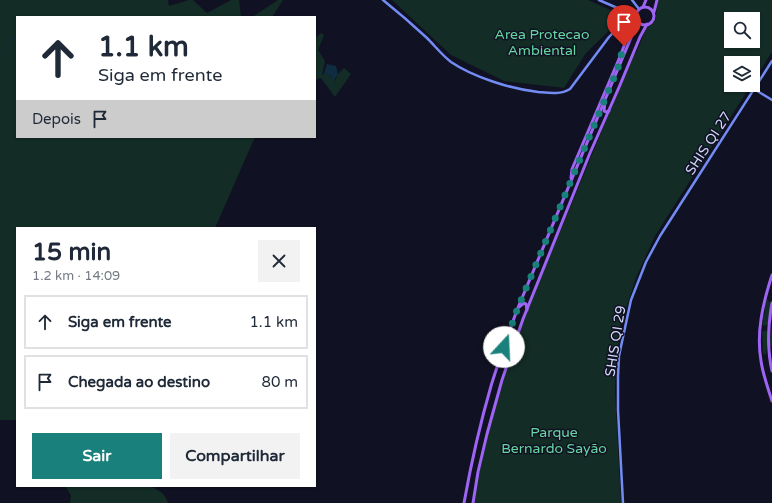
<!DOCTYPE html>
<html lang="pt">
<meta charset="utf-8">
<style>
:root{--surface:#fff;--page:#f2f2f3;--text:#1f2937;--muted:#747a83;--line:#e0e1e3;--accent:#19807b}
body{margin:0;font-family:"Varela Round",sans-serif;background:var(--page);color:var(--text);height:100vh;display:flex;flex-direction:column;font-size:15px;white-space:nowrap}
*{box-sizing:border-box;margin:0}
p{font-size:13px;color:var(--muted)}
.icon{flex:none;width:22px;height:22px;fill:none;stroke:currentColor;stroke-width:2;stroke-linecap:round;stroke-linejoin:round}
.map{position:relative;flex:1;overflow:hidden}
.side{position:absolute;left:16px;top:227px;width:300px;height:260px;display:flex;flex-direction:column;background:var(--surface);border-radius:0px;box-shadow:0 1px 3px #0004}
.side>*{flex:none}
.hud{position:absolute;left:16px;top:16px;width:300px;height:122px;border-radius:0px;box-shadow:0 1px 3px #0004;background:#fff;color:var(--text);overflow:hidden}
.fabs{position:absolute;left:724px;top:12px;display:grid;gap:8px}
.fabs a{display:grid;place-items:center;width:36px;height:36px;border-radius:0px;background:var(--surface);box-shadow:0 1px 3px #0004;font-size:20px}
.pin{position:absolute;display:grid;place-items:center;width:34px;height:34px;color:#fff;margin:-41px -17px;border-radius:50% 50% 50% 0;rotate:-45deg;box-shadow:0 0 4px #0007}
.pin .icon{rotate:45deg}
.me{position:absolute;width:44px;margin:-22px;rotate:20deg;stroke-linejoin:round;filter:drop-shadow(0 0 3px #0008)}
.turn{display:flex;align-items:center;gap:14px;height:84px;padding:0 16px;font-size:18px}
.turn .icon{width:52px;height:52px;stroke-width:2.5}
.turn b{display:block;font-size:28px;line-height:34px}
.then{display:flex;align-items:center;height:38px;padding:0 16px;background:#0003;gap:8px;font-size:15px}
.round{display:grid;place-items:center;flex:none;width:42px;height:42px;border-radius:0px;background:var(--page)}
.headline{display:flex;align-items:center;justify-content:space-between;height:68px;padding:0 16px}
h1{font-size:24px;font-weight:800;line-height:30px}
.action{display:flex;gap:8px;margin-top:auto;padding:8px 16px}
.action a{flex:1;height:46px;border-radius:0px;background:var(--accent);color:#fff;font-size:16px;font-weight:800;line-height:46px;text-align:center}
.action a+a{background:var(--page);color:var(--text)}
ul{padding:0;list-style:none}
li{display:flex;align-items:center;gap:12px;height:54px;margin:0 8px 6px;padding:0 8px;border:2px solid var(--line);border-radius:0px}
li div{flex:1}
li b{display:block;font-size:15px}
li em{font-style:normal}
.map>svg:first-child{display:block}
.green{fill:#132c25;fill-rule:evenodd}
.water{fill:#102c41}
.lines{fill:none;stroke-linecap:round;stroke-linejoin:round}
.stream{stroke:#102c41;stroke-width:1}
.secondary{stroke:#738cf4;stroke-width:2.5}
.primary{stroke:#9e64f3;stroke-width:3}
.route{stroke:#19807b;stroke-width:7;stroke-dasharray:0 12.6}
.labels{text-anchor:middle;stroke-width:3;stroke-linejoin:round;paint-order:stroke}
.park-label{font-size:14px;fill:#66d6a1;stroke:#101122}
.street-label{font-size:14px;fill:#d4d8fc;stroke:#101122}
</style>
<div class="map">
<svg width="772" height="503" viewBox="0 0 772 503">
<rect width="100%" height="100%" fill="#101122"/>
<g class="green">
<polygon points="0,0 168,0 169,6 189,0 193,0 207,13 231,0 239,0 241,17 17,17 17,137 255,137 215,228 17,228 17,420 0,420"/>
<polygon points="278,0 283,0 272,17 252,17"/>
<polygon points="392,0 588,0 624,16 586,53 564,88 504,81 451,55"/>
<path d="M658,0H772V52L753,82V63H731V85H751L655,236L636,278L627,305L621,325L616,362L615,391L621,503H474L476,485L496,399L527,307L568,213L633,55L636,53L647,27L654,22L656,17L657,3ZM731,19H753V41H731Z"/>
<polygon points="321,33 324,35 318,50 325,61 322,76 324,73 331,76 335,81 338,74 344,68 351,74 335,97 321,78 315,80 315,38"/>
<polygon points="767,299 771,304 771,318 772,317 772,321 765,326 762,324 764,321 762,319 762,317 765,313 765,304"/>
<polygon points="772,325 772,347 771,345 767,346 766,355 764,354 763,352 762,332 765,330 768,332 769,339 770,338"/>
<path d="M65,486H150C160,491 165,493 168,503H70L71,495Z"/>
</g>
<polygon class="water" points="327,64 336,66 338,74 334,81 331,76 324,73"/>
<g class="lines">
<g class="stream">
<polyline points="0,54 12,37 17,36"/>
<polyline points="315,72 321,73"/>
<polyline points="325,75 334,88"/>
</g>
<g class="secondary">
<path d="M383,0C398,12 413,25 427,38C435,46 442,55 451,62C473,77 511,89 538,92C549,93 560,95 570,89L609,37L631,14"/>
<polyline points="599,0 636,16"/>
<polyline points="632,0 639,9"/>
<path d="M625,21C629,22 630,25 630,29"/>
<polyline points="754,89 772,100"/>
<polyline points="623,503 618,410 618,376 619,356 623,337 631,300 646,262 660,236 772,61"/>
</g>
<g class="primary">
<circle cx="645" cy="16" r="9"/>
<polyline points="643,7 646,0"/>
<polyline points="654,12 657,0"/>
<polyline points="621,54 630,30 635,19 633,15"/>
<polyline points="605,101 604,111 606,112 609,111"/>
<polyline points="571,178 572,169 622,52"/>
<path d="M772,275C763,303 756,332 761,361C763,375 768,388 772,401"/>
<path d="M772,303C768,325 767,349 772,371"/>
<polyline points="519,307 524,303 526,304 527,310"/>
<path d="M464,503C471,464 480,424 491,386C499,360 508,335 517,310L638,21"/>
<polyline points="473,503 478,472 487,434 502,380 523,319 590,153 620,85 640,37 647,24"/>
</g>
</g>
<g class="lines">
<polyline class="route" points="504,347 517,310 618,68 620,59 624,46"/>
</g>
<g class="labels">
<g class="park-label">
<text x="542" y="39">Area Protecao<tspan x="542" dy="16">Ambiental</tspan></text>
<text x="554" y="437">Parque<tspan x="554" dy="16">Bernardo Sayão</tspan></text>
</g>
<g class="street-label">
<text transform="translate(708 143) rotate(-57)" y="5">SHIS QI 27</text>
<text transform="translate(615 341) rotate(-81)" y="5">SHIS QI 29</text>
</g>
</g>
</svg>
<div class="fabs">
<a><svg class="icon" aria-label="search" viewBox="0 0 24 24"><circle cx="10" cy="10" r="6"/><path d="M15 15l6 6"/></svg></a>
<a><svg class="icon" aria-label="layers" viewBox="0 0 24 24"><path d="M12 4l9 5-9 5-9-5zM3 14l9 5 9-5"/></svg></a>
</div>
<div class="pin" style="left:624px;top:46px;background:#d93025"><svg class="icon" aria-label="arrive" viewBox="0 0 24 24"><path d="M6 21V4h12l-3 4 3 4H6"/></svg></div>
<svg class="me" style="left:504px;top:347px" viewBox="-20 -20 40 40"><circle r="19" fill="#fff"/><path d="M0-13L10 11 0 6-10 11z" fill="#19807b"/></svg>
<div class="hud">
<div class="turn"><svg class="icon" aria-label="ahead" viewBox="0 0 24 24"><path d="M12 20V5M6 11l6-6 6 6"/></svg><div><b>1.1 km</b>Siga em frente</div></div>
<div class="then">Depois<svg class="icon" aria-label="arrive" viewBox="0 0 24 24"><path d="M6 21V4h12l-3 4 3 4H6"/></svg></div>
</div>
<section class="side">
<div class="headline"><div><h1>15 min</h1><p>1.2 km · 14:09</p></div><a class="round"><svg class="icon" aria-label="close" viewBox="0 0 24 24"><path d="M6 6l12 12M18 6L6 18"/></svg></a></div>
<ul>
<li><svg class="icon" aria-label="ahead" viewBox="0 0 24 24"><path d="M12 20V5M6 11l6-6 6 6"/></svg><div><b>Siga em frente</b></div><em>1.1 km</em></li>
<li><svg class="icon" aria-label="arrive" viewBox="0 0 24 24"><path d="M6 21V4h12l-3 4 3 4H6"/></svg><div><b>Chegada ao destino</b></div><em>80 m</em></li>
</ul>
<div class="action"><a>Sair</a><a>Compartilhar</a></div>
</section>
</div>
